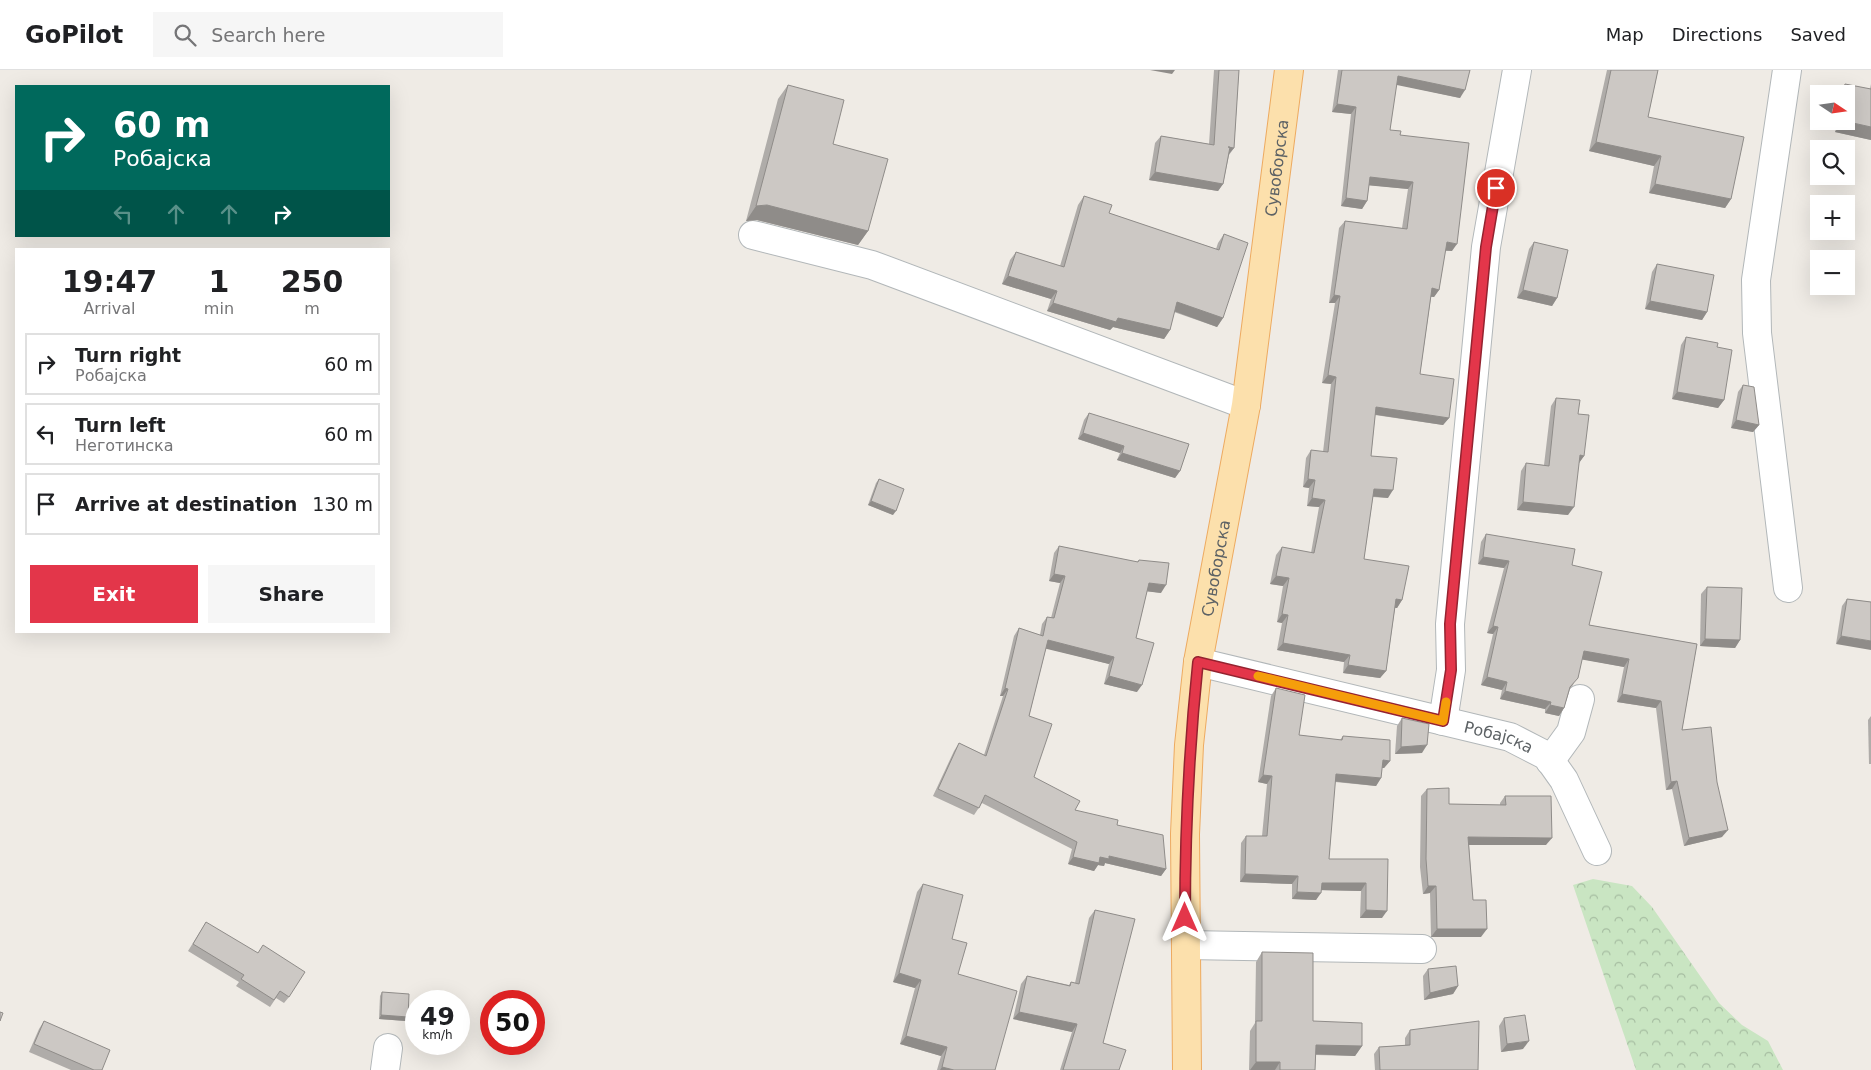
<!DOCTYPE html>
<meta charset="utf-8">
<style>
:root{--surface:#fff;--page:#f6f6f6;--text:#202124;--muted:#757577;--line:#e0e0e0;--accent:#e3364a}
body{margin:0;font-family:"DejaVu Sans",sans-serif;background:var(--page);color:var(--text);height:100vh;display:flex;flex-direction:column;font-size:19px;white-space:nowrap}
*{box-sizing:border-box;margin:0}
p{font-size:16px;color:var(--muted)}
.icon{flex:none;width:28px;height:28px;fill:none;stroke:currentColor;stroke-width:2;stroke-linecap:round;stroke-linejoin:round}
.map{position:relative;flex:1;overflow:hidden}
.drawer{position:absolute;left:15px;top:178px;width:375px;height:385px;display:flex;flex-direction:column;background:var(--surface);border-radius:0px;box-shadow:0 5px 20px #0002}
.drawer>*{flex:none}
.guide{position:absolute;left:15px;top:15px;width:375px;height:152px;border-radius:0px;box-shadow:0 5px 20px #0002;background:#00695c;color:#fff;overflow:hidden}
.needle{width:32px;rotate:103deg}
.fabs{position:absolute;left:1810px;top:15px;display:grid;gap:10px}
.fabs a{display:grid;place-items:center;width:45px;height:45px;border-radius:0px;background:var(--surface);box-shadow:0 5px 20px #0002;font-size:25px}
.speed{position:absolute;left:405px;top:920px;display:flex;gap:10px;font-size:25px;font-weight:700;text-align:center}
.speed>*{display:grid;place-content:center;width:65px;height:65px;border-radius:50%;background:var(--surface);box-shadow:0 5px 20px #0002;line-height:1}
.speed small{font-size:12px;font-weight:400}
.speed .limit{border:8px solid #d22;background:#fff;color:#111}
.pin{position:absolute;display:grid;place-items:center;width:42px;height:42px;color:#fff;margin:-21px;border:2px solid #fff;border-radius:50%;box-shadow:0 1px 5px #0007}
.me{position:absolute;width:55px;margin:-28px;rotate:0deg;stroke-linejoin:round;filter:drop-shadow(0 0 4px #0008)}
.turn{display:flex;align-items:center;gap:18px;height:105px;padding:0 15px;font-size:22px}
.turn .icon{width:65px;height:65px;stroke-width:2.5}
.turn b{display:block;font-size:35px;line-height:42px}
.lanes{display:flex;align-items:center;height:48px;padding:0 15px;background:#0003;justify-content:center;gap:25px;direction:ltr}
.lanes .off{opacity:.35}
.eta{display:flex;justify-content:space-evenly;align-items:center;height:85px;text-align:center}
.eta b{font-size:30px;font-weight:800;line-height:35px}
.action{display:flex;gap:10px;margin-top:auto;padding:10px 15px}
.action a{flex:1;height:58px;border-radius:0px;background:var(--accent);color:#fff;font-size:20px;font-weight:800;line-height:58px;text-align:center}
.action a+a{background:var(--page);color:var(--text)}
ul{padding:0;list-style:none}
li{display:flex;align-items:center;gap:15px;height:62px;margin:0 10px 8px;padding:0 5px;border:2px solid var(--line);border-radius:0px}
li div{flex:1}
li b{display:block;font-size:19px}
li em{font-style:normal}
header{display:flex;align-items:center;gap:30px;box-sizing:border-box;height:70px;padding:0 25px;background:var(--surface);border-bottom:1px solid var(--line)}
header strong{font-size:24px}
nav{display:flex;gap:28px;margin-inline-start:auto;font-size:18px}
.search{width:350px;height:45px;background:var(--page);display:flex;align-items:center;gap:12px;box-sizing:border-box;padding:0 18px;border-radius:0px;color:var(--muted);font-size:19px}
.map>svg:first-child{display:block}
.forest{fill:url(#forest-crowns)}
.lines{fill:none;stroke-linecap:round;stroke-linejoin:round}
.minor-casing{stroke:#b2b7b9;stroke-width:30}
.major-casing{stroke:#edaa60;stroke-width:30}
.minor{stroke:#fff;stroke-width:28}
.major{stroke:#fce0ac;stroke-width:28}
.wall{fill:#afaca9}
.shaded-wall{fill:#8f8c89}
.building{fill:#ccc8c4;stroke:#8f8c89}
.route-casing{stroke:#942330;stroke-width:12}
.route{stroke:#e3364a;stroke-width:9}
.slow{stroke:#f59e0b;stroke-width:9}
.labels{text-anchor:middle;stroke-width:4;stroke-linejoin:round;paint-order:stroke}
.street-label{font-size:16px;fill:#5d6265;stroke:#fff}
</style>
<header>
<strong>GoPilot</strong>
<div class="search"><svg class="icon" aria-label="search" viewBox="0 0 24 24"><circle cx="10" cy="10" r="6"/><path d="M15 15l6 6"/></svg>Search here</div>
<nav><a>Map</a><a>Directions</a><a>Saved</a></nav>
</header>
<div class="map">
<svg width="1871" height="1000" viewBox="0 0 1871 1000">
<defs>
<pattern id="forest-crowns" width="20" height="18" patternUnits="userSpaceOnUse" patternTransform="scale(1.25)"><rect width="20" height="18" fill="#c9e5c2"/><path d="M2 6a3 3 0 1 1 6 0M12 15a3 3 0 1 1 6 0" fill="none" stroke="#a6bda1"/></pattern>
</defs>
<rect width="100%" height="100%" fill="#efebe5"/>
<polygon class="forest" points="1593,809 1632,816 1652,837 1719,933 1742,955 1768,971 1783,1000 1636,1000 1573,815"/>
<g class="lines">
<g class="minor-casing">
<g id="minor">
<polyline points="1787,0 1756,210 1757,263 1788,518"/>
<polyline points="753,165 872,195 1246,335"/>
<path id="s1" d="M1198,592L1510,667L1547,686L1564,710L1597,781"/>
<polyline points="1443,651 1451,600 1450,554 1486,177 1517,0"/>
<polyline points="1550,691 1571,662 1580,629"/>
<polyline points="1187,875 1422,879"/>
<polyline points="385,1000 388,978"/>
</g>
</g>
<g class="major-casing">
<g id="major">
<path id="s2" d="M1187,1000L1185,764L1189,675L1198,592L1246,335L1289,0"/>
</g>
</g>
<use href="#minor" class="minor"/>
<use href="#major" class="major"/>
</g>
<g class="wall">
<polygon points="1214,0 1239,0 1234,78 1229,85 1223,114 1218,121 1149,110 1155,73 1161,66 1209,74"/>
<polygon points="1338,0 1470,0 1460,28 1396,14 1390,60 1400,65 1452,181 1445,181 1439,220 1434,227 1431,227 1420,304 1449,348 1443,355 1375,345 1371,386 1388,428 1373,427 1364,489 1402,530 1397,538 1395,538 1386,601 1380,608 1343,603 1344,592 1277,580 1282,553 1277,552 1283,516 1270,514 1276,485 1282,477 1311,483 1319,437 1307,436 1309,418 1303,417 1306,388 1311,380 1323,382 1331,314 1322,313 1335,233 1329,233 1339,158 1345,151 1402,158 1408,119 1369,115 1367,131 1362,139 1341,136 1351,44 1332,42"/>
<polygon points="1607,0 1658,0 1648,47 1731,129 1725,138 1649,123 1654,96 1589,81"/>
<polygon points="1845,14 1870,19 1871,14 1871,70 1835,62 1838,51 1846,51 1846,24 1839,24"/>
<polygon points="788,15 833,74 868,161 858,175 757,150 746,151 778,29"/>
<polygon points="1084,126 1109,143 1216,179 1218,173 1224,164 1223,248 1217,257 1174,242 1170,260 1164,269 1113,257 1110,260 1047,241 1051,229 1002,214 1010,190 1016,182 1060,196 1078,135"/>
<polygon points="1534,172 1557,228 1552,236 1517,228 1529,179"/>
<polygon points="1657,194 1707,242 1702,250 1645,239 1652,202"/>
<polygon points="1686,267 1717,277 1724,330 1718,338 1672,329 1681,275"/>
<polygon points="1743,315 1759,355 1753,362 1731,358 1738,322"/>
<polygon points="1556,328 1578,344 1584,386 1579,393 1568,445 1517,440 1521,401 1526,393 1544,395 1551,336"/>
<polygon points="1089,343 1180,401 1175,408 1117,390 1120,383 1078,369 1084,350"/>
<polygon points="879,409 893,445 868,435 876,413"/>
<polygon points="1486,464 1572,495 1589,555 1697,574 1682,660 1722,767 1684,776 1672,719 1666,720 1656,638 1617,632 1624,597 1582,589 1573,615 1570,619 1564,638 1559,646 1545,643 1545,639 1500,629 1502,620 1481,615 1493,564 1487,563 1504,498 1478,494 1481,472"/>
<polygon points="1059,476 1137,492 1139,490 1161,523 1147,521 1136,568 1137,622 1104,614 1109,594 1046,578 1029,646 1034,707 1075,740 1117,755 1166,799 1161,806 1105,793 1104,796 1098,795 1094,801 1068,794 1072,779 982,733 974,745 933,726 954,681 959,673 984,685 1003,626 1000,626 1014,566 1019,558 1040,565 1042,554 1047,547 1051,548 1060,513 1049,511 1054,483"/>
<polygon points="1707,517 1740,570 1735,578 1700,576 1701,524"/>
<polygon points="1847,529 1871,532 1836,574 1842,536"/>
<polygon points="1276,618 1299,665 1340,670 1343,666 1390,691 1384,698 1382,698 1381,708 1376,716 1335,712 1329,789 1388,789 1382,848 1360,848 1361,821 1321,820 1316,830 1292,829 1292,814 1240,812 1241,773 1246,766 1262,766 1267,714 1258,712 1271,626"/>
<polygon points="1871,646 1871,694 1869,694 1868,650"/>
<polygon points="1402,648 1422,683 1395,684 1397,656"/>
<polygon points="1427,719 1449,734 1500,735 1500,733 1505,726 1546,775 1469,775 1473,830 1481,867 1431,867 1430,823 1423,824 1420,797 1421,726"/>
<polygon points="923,814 952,869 958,904 995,1000 937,1000 941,986 900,974 915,918 893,912 917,822"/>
<polygon points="1095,840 1103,973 1119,1000 1060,1000 1072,962 1013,949 1021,914 1027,906 1069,915 1071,912 1075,913 1089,848"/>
<polygon points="206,852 289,927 284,933 276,928 270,937 236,916 239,912 188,881"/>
<polygon points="1262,882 1313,951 1362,976 1355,986 1316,985 1315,1000 1249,1000 1250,961 1255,953 1256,892"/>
<polygon points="1428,899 1458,916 1453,924 1424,930 1423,906"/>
<polygon points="382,922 408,947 406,951 379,949 380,926"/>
<polygon points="1504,948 1523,979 1501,982 1499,956"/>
<polygon points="44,951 102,1000 71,1000 29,982 39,959"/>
<polygon points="1410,960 1478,1000 1375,1000 1374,984 1379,977 1405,975 1405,968"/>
</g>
<g class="shaded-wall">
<polygon points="1150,0 1175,0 1172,4"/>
<polygon points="1398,6 1465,20 1460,28 1392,14"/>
<polygon points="1337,34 1356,37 1351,44 1332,42"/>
<polygon points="1844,51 1871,57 1871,70 1835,62"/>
<polygon points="1596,72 1661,86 1654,96 1589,81"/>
<polygon points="1228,77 1234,78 1228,85"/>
<polygon points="1155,102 1223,114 1218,121 1149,110"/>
<polygon points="1370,107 1413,112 1408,119 1365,115"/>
<polygon points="1655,114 1731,129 1725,138 1649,123"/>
<polygon points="1346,128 1367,131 1362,139 1341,136"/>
<polygon points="767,135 868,161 858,175 757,150 746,151 756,136"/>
<polygon points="1447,172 1457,174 1452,181 1441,180"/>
<polygon points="1008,206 1057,221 1051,229 1002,214"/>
<polygon points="1432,218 1439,220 1434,227 1427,226"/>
<polygon points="1523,220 1557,228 1552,236 1517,228"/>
<polygon points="1334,225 1340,226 1335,233 1329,233"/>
<polygon points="1650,231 1707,242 1702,250 1645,239"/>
<polygon points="1177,232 1223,248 1217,257 1171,240"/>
<polygon points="1053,233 1170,260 1164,269 1113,257 1110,260 1047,241"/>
<polygon points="1328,305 1336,307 1331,314 1322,313"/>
<polygon points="1677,322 1724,330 1718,338 1672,329"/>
<polygon points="1376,337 1449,348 1443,355 1371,344"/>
<polygon points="1736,350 1759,355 1753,362 1731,358"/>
<polygon points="1083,363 1124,376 1120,383 1078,369"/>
<polygon points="1122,383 1180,401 1175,408 1117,390"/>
<polygon points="1580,385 1584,386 1579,393"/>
<polygon points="1308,409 1315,410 1309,418 1303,417"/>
<polygon points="1374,419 1393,420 1388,428 1369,426"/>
<polygon points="1312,428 1325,430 1319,437 1307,436"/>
<polygon points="871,431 896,441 893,445 868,435"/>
<polygon points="1523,432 1574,437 1568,445 1517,440"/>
<polygon points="1483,487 1509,491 1504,498 1478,494"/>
<polygon points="1054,504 1065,506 1060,513 1049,511"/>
<polygon points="1276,506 1289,508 1283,516 1270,514"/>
<polygon points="1149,513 1166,515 1161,523 1144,521"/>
<polygon points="1396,529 1402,530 1397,538 1391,537"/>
<polygon points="1282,544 1288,545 1282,553 1277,552"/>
<polygon points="1493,556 1498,557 1493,564 1487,563"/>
<polygon points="1841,566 1871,571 1871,580 1836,574"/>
<polygon points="1705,569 1740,570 1735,578 1700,576"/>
<polygon points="1048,570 1114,587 1109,594 1043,578"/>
<polygon points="1283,573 1350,585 1344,592 1277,580"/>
<polygon points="1584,581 1629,589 1624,597 1579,589"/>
<polygon points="1348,595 1386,601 1380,608 1343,603"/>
<polygon points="1109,606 1142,615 1137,622 1104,614"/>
<polygon points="1487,607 1507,612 1502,620 1481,615"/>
<polygon points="1005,618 1008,619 1003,626 1000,626"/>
<polygon points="1505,621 1551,632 1545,639 1500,629"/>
<polygon points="1622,624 1661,631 1656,638 1617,632"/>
<polygon points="1550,635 1564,638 1559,646 1545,643"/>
<polygon points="1427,675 1422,683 1395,684 1401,677"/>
<polygon points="1383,690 1390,691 1384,698 1377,698"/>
<polygon points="1336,704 1381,708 1376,716 1331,711"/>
<polygon points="1263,705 1272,706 1267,714 1258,712"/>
<polygon points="1677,711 1672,719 1666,720 1671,712"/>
<polygon points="1728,760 1722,767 1684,776 1689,768"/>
<polygon points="1468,767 1552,768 1546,775 1463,775"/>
<polygon points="1109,786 1166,799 1161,806 1105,793 1104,796 1098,795 1094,801 1068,794 1073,787 1100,787"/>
<polygon points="1245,804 1298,806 1292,814 1240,812"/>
<polygon points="1322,813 1366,813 1361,821 1316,820"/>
<polygon points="1428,816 1436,816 1430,823 1423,824"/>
<polygon points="1297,822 1321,823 1316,830 1292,829"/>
<polygon points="1366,840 1387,841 1382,848 1360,848"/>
<polygon points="1437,859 1487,859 1481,867 1431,867"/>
<polygon points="899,903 921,910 915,918 893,912"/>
<polygon points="1458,916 1453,924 1424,930 1430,923"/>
<polygon points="1019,942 1077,954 1072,962 1013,949"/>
<polygon points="381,945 408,947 406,951 379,949"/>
<polygon points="906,966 947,977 941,986 900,974"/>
<polygon points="1529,971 1523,979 1501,982 1507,974"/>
<polygon points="1316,975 1362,976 1355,986 1309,984"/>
<polygon points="1256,992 1280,992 1275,1000 1250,1000"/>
<polygon points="942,997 954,1000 940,1000"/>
</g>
<g class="building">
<polygon points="1219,0 1239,0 1234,78 1228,77 1230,77 1223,114 1155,102 1161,66 1214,75"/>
<polygon points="1342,0 1470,0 1465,20 1398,6 1390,60 1401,61 1400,65 1469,73 1457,174 1447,172 1439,220 1432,218 1420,304 1454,309 1449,348 1376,337 1371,386 1397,388 1393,420 1374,419 1364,489 1409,496 1402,530 1396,529 1386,601 1348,595 1350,585 1283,573 1288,545 1282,544 1289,508 1276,506 1282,477 1314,483 1325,430 1312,428 1315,410 1308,409 1311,380 1328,382 1336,307 1328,305 1340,226 1334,225 1345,151 1407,159 1413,112 1370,107 1367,131 1346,128 1356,37 1337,34"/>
<polygon points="1611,0 1658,0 1648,47 1744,67 1731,129 1655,114 1661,86 1596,72"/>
<polygon points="1845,14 1871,19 1871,57 1844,51 1846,51 1846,24 1843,24"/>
<polygon points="788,15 844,30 833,74 888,89 868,161 767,135 756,136"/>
<polygon points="1084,126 1112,135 1109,143 1219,180 1224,164 1248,173 1223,248 1177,232 1170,260 1118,248 1116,252 1053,233 1057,221 1008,206 1016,182 1064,197"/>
<polygon points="1534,172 1568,180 1557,228 1523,220"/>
<polygon points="1657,194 1714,205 1707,242 1650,231"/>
<polygon points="1686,267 1718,273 1717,277 1732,280 1724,330 1677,322"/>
<polygon points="1743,315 1754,317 1759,355 1736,350"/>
<polygon points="1556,328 1580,330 1578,344 1589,345 1584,386 1580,385 1574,437 1523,432 1526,393 1549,396"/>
<polygon points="1089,343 1189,374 1180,401 1122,383 1124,376 1083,363"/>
<polygon points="879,409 904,419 896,441 871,431"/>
<polygon points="1486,464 1575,479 1572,495 1602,502 1589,555 1697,574 1682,660 1711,657 1717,712 1728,760 1689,768 1677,711 1671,712 1661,631 1622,624 1629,589 1584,581 1578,608 1570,617 1564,638 1550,635 1551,632 1505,621 1507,612 1487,607 1498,557 1493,556 1509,491 1483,487"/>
<polygon points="1059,476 1138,492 1139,490 1169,493 1166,515 1149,513 1136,568 1154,573 1142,615 1109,606 1114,587 1048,570 1029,646 1052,654 1034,707 1080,731 1075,740 1118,750 1117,755 1163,765 1166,799 1109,786 1109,789 1100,787 1099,793 1073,787 1077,772 985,725 979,738 938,719 959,673 986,686 1008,619 1005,618 1019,558 1043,566 1047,547 1054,548 1065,506 1054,504"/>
<polygon points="1707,517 1742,518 1740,570 1705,569"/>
<polygon points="1847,529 1871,532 1871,571 1841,566"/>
<polygon points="1276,618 1305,625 1299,665 1342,670 1343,666 1390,670 1390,691 1383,690 1381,708 1336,704 1329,789 1388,789 1387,841 1366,840 1366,813 1322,813 1321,823 1297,822 1298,806 1245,804 1246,766 1267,766 1272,706 1263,705"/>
<polygon points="1402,648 1429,654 1427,675 1401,677"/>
<polygon points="1449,718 1449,734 1506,735 1505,726 1551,726 1552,768 1468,767 1473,830 1486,830 1487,859 1437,859 1436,816 1428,816 1426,789 1427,719"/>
<polygon points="923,814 963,825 952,869 967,873 958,904 1017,921 995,1000 954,1000 942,997 947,977 906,966 921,910 899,903"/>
<polygon points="1095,840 1135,849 1103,973 1126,980 1119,1000 1063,1000 1077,954 1019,942 1027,906 1070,916 1071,912 1079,914"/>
<polygon points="206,852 258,883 263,875 305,902 289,927 280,921 274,930 241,909 244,905 193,874"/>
<polygon points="1262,882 1313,883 1313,951 1362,953 1362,976 1316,975 1315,1000 1280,1000 1280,992 1256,992 1256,951 1262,951"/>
<polygon points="1456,896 1458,916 1430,923 1428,899"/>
<polygon points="382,922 409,924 408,947 381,945"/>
<polygon points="0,942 3,943 0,951"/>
<polygon points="1525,945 1529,971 1507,974 1504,948"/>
<polygon points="44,951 110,980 102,1000 94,1000 34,974"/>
<polygon points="1479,951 1478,1000 1380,1000 1379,977 1410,975 1410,960"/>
</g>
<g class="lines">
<g class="route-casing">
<path id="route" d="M1185,848C1185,762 1189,678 1198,592L1443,651L1451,600L1450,554L1486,177L1496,118"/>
</g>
<use href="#route" class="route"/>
<polyline class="slow" points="1258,606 1443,651 1446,632"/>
</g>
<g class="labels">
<g class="street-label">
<text dy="6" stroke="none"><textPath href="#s2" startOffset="909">Сувоборска</textPath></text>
<text dy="6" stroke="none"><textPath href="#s2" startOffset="504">Сувоборска</textPath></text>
<text dy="6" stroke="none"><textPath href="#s1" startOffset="310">Робајска</textPath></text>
</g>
</g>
</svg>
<div class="fabs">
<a><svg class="needle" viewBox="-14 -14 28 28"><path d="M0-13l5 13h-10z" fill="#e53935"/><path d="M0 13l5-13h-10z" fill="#757577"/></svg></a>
<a><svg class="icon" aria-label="search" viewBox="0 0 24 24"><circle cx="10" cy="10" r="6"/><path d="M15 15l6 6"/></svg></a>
<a>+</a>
<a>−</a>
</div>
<div class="speed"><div>49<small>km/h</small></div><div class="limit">50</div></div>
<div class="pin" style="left:1496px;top:118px;background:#d93025"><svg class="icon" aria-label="arrive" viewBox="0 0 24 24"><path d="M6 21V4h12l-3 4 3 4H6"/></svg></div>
<svg class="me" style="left:1185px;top:848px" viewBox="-20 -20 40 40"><path d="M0-17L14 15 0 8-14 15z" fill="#e3364a" stroke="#fff" stroke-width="4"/></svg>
<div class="guide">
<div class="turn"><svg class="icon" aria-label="right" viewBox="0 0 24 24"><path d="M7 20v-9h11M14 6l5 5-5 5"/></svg><div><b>60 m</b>Робајска</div></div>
<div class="lanes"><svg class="icon off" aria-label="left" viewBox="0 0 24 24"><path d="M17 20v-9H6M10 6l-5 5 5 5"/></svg><svg class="icon off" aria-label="ahead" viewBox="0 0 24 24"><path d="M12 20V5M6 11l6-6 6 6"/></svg><svg class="icon off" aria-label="ahead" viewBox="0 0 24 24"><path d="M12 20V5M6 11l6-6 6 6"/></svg><svg class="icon" aria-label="right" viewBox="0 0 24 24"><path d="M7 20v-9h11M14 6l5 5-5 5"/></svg></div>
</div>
<section class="drawer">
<div class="eta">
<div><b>19:47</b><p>Arrival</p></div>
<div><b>1</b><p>min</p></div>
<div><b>250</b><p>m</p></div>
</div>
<ul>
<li><svg class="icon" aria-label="right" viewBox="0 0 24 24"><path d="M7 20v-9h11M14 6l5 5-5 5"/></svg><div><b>Turn right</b><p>Робајска</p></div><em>60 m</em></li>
<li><svg class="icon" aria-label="left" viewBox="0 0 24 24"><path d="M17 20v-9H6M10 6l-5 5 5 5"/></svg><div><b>Turn left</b><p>Неготинска</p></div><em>60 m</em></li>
<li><svg class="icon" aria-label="arrive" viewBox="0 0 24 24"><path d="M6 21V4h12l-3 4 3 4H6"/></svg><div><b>Arrive at destination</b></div><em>130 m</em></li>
</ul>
<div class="action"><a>Exit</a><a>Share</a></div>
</section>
</div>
